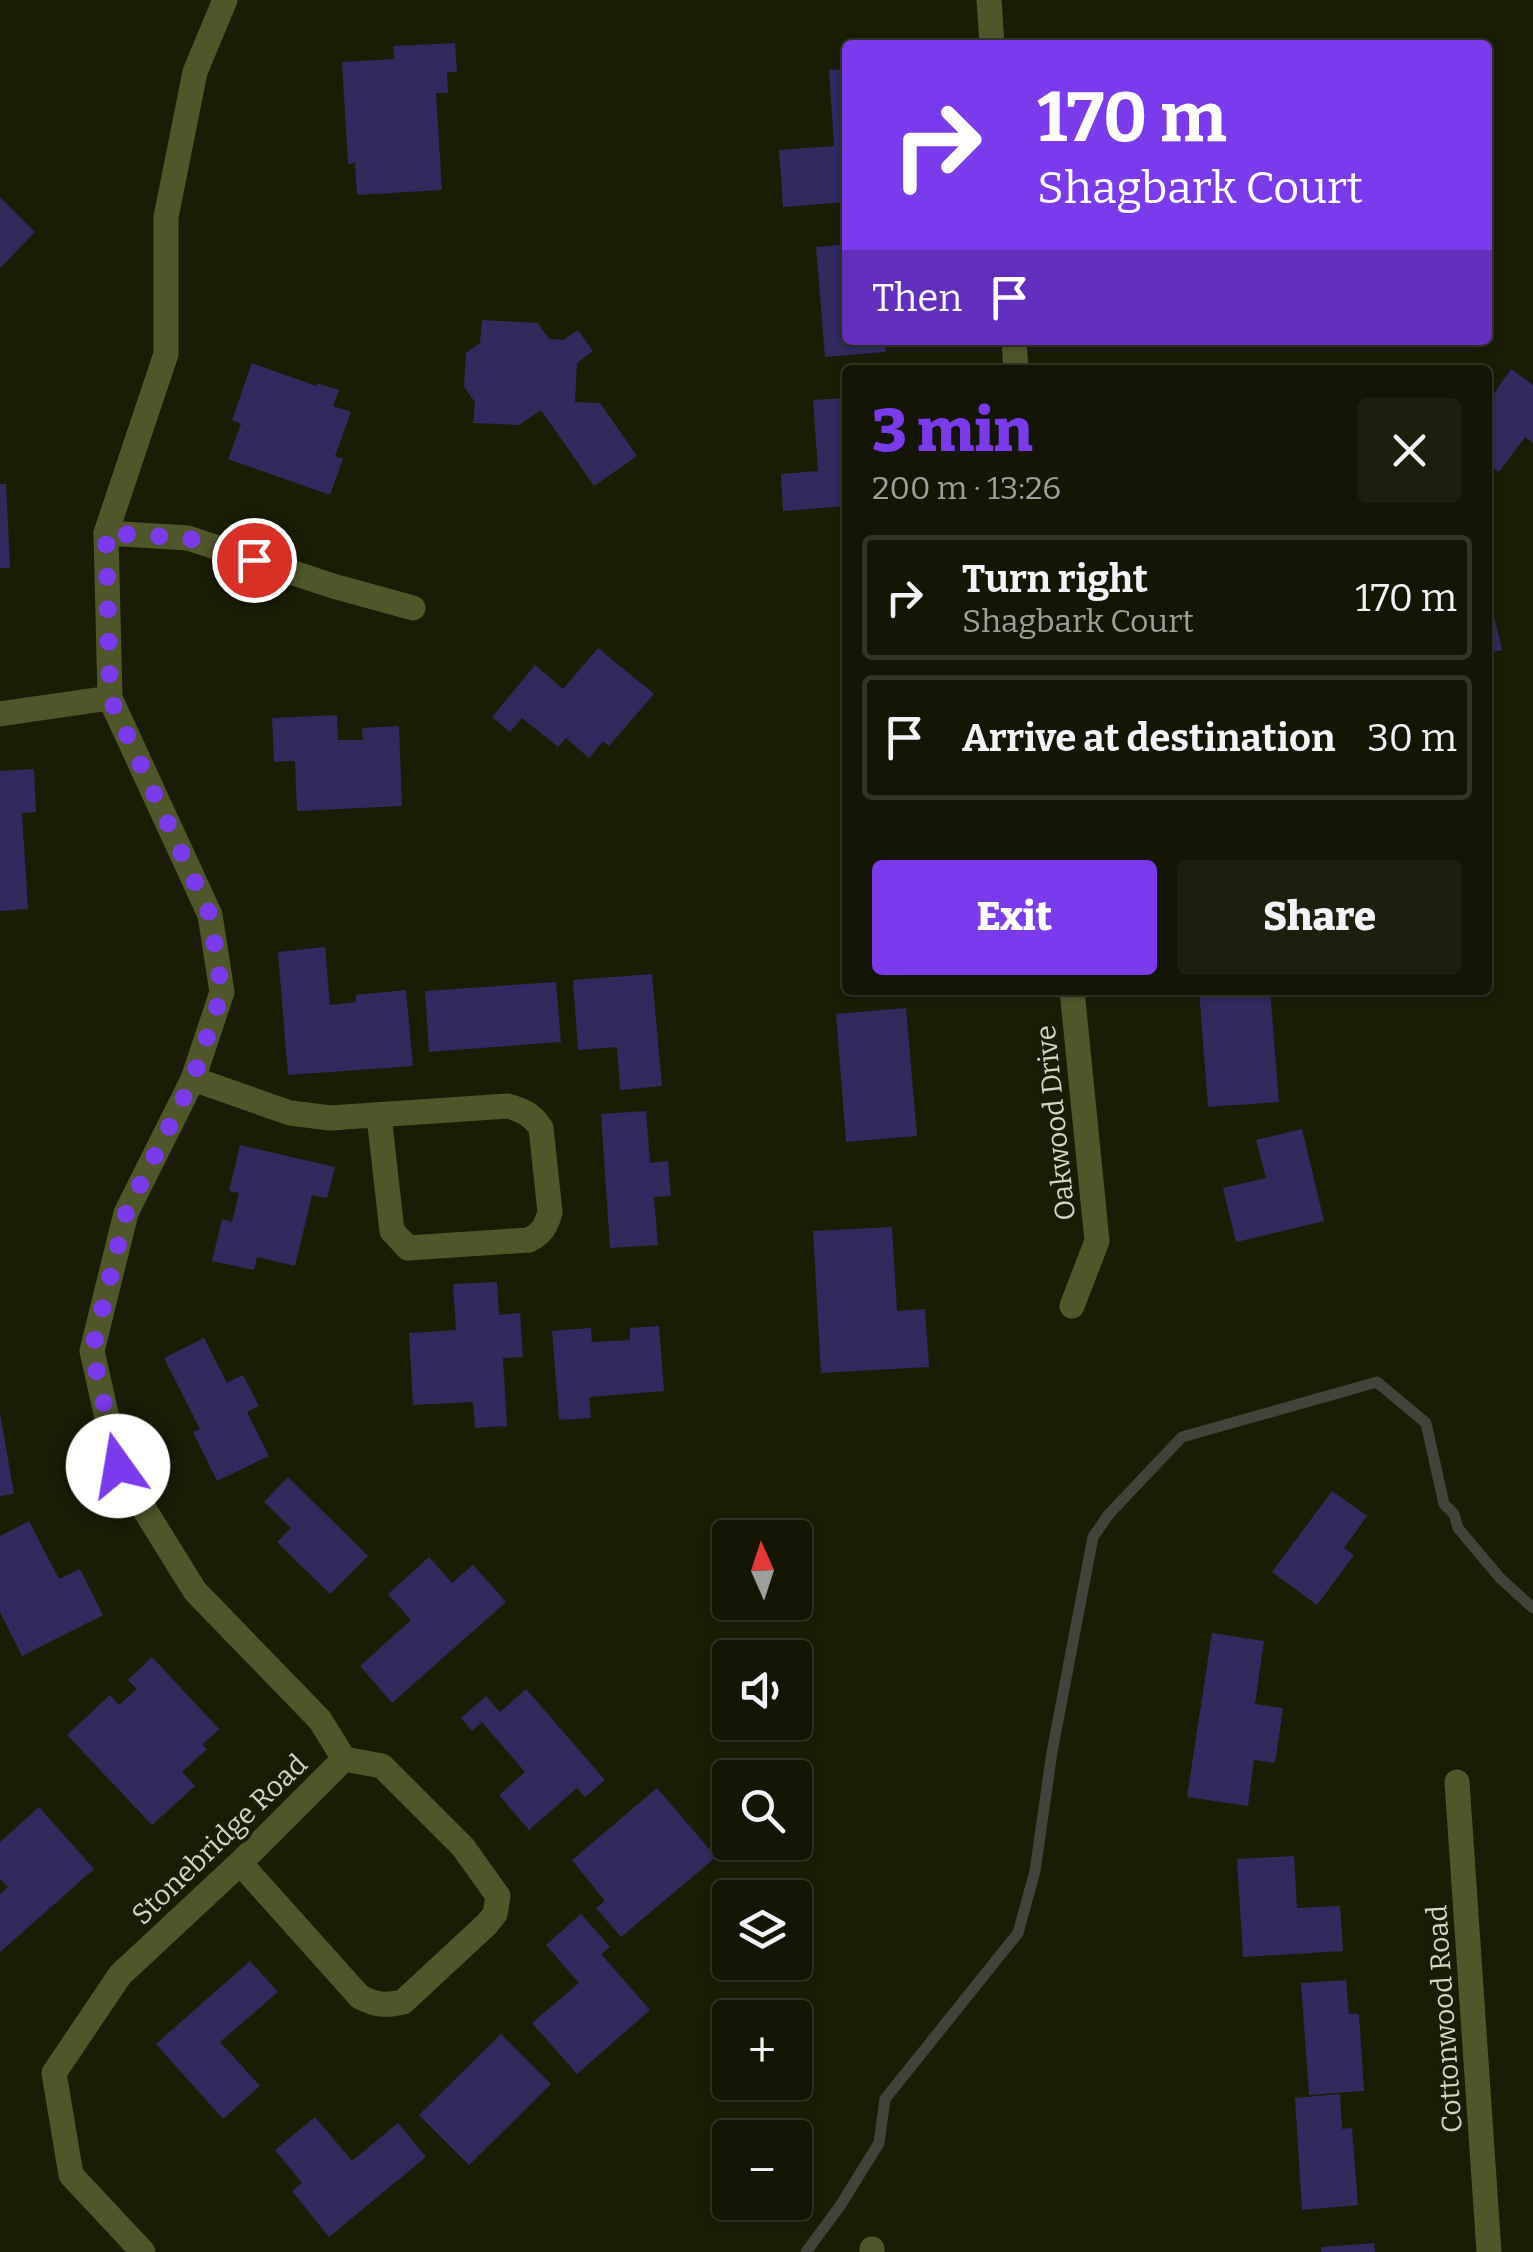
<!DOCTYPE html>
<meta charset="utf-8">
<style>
:root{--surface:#141603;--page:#1d1f0d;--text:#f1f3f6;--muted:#9d9f9a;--line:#333525;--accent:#7c3aed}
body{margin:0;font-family:Bitter,serif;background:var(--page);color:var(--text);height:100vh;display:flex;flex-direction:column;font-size:38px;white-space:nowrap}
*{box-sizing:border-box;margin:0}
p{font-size:32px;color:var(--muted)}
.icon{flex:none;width:55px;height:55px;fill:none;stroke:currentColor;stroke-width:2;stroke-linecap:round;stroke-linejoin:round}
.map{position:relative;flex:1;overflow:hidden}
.details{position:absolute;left:842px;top:365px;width:650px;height:630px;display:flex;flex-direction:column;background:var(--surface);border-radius:10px;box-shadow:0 2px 8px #0004,0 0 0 2px var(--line)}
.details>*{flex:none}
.guide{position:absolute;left:842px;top:40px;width:650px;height:305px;border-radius:10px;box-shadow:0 2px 8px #0004,0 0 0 2px var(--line);background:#7c3aed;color:#fff;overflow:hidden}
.needle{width:65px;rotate:357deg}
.buttons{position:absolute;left:712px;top:1520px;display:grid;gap:20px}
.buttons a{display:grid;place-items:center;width:100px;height:100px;border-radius:10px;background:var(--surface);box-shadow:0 2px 8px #0004,0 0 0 2px var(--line);font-size:50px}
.pin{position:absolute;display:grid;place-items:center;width:85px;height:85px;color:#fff;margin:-42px;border:5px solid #fff;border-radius:50%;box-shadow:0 2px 10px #0007}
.me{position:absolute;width:110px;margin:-55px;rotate:347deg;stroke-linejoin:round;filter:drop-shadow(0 0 8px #0008)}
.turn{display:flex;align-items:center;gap:35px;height:210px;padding:0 30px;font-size:45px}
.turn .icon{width:130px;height:130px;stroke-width:2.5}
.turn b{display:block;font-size:70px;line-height:85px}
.then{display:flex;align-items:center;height:95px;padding:0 30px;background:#0003;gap:20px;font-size:38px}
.round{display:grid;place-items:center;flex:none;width:105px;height:105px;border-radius:10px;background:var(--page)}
.summary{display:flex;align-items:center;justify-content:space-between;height:170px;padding:0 30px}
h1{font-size:60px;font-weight:800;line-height:75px;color:var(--accent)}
.action{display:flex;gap:20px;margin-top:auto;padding:20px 30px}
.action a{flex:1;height:115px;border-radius:10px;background:var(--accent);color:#fff;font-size:40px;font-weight:800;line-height:115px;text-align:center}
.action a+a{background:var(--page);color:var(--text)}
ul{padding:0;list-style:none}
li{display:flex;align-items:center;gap:30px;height:125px;margin:0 20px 15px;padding:0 10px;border:5px solid var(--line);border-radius:10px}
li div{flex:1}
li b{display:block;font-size:38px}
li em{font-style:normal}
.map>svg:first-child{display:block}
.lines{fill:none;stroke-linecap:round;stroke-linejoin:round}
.stream{stroke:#42443b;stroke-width:11}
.building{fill:#302a5f}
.street{stroke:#4f5729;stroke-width:25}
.route{stroke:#7c3aed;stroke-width:18;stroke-dasharray:0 32.4}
.labels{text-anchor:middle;stroke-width:8;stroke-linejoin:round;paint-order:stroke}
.street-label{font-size:28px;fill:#d2d6c6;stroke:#1a1d04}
</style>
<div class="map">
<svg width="1533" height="2252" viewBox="0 0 1533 2252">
<rect width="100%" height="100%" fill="#1a1d04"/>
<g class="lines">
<polyline class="stream" points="806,2252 840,2206 879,2143 885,2099 1018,1933 1035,1871 1052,1752 1093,1537 1109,1514 1182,1437 1377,1382 1426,1423 1444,1504 1454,1514 1458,1528 1500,1578 1533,1608"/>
</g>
<g class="building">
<polygon points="455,43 457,72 447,72 448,93 436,93 442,190 357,195 355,163 348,164 342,62 394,59 393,46"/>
<polygon points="848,69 848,202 783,207 779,150 834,146 829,70"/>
<polygon points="0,197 35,232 0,268"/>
<polygon points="848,244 848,340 885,340 886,352 825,357 816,247"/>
<polygon points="482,320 538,323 549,339 563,340 578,330 593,351 577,363 575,402 600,403 637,456 594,486 541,410 519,425 473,423 475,402 464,387 466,353 480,343"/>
<polygon points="252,363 316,386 317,383 339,390 333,406 351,412 335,456 343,459 330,495 228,459 241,424 232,420"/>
<polygon points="1511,369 1533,385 1533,443 1525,437 1499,472 1488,464 1488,402"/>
<polygon points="848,398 848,506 783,511 781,474 818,471 813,400"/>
<polygon points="0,484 6,484 10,568 0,568"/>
<polygon points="1488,589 1502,650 1488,653"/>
<polygon points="598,648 654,694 609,746 603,741 589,758 566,738 558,747 522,718 510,732 492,717 535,665 563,689"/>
<polygon points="337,715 338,740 363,740 362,728 399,726 402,806 297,811 295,761 274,762 272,718"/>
<polygon points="34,769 36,812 22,813 28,909 0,911 0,771"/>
<polygon points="325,947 330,1005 356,1002 356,995 406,990 413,1066 288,1075 278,952"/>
<polygon points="652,974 662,1086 620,1090 617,1047 578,1050 573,980"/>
<polygon points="556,982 561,1042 429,1052 425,991"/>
<polygon points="1199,990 1270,990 1279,1102 1208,1107"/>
<polygon points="906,1008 917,1136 846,1142 836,1014"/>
<polygon points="646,1111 650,1163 668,1161 671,1196 654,1197 658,1245 610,1248 601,1114"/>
<polygon points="1302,1129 1324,1221 1236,1242 1223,1188 1266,1178 1256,1140"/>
<polygon points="240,1145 335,1167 327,1198 312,1195 295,1266 257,1257 254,1270 212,1261 222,1219 232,1222 239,1193 229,1191"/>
<polygon points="892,1227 897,1311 925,1309 929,1367 821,1373 813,1231"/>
<polygon points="497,1282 499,1315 520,1313 523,1357 503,1358 507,1426 475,1428 473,1402 413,1405 409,1333 456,1330 453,1284"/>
<polygon points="659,1326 664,1391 589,1397 591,1418 559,1420 552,1331 591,1328 592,1342 630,1340 630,1328"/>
<polygon points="204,1338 227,1383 243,1375 259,1406 247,1412 269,1456 217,1481 193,1432 200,1429 164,1358"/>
<polygon points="0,1413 14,1494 0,1496"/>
<polygon points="288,1477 368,1556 330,1594 277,1542 291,1528 264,1502"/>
<polygon points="1332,1491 1367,1516 1344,1548 1354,1555 1317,1605 1272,1572"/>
<polygon points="29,1521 59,1579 80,1569 103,1615 22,1656 0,1612 0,1536"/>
<polygon points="429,1557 452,1583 473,1565 506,1602 392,1703 360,1666 411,1620 388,1594"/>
<polygon points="1212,1633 1264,1641 1255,1704 1283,1708 1275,1763 1254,1760 1248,1806 1187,1797"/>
<polygon points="152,1657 219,1729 202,1745 207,1749 182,1772 195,1786 152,1825 67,1735 110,1695 119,1705 137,1689 128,1680"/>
<polygon points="526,1689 605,1780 585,1797 577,1788 529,1830 499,1795 525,1772 482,1722 472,1731 461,1718 486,1696 500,1712"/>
<polygon points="657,1788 716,1857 621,1937 596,1908 605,1901 572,1860"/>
<polygon points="39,1807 94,1869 0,1952 0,1894 8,1887 0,1879 0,1842"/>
<polygon points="1294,1856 1297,1908 1340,1906 1343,1951 1243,1957 1237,1859"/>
<polygon points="581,1914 610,1947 601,1954 650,2010 577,2074 532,2023 579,1983 546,1945"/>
<polygon points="250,1961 278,1992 220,2042 260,2086 223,2119 156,2044"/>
<polygon points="1346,1980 1349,2014 1359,2014 1364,2091 1309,2095 1301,1983"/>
<polygon points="501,2034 551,2084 469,2165 419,2115"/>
<polygon points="1340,2094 1342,2129 1352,2128 1358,2205 1302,2210 1295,2098"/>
<polygon points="315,2117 352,2161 398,2123 426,2157 329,2237 292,2191 302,2183 275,2150"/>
<polygon points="1374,2243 1375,2252 1321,2252 1321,2247"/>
</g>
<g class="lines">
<g class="street">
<polyline points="225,0 195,72 166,217 166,354 106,533 110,698 210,915 222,992 193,1079 126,1213 92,1351 118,1467 195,1591 320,1720 344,1759"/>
<polyline points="989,0 992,45"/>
<polyline points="1014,340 1016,370"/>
<polyline points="106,533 188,538 333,586 413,608"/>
<polyline points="0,714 110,698"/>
<polyline points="1072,990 1097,1241 1072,1306"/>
<path d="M193,1079L290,1113L330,1118L508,1106C523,1110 532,1115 541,1128L550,1212C546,1227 542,1233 529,1240L408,1248L392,1231L379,1116"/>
<polyline points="1457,1782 1489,2252"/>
<path d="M240,1863L360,1997C376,2005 385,2006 403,2002L487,1924L495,1914L498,1896L463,1847L382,1766L344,1759"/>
<polyline points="872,2249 872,2252"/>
<polyline points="143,2252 71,2175 54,2073 120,1975 240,1863 344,1759"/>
</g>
</g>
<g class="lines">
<polyline class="route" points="118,1466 92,1351 126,1213 193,1079 222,992 210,915 110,698 106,533 188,538 254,560"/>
</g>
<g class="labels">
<g class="street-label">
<text transform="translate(1055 1123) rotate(-96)" y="10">Oakwood Drive</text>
<text transform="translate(219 1839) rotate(-44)" y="10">Stonebridge Road</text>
<text transform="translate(1444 2019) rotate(-94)" y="10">Cottonwood Road</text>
</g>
</g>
</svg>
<div class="buttons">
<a><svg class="needle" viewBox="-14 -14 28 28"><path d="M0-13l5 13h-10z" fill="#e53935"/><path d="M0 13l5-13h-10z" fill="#9d9f9a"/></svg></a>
<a><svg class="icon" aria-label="sound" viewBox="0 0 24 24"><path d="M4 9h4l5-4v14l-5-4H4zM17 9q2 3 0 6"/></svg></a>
<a><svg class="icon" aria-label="search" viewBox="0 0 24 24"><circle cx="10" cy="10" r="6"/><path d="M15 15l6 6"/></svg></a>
<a><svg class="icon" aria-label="layers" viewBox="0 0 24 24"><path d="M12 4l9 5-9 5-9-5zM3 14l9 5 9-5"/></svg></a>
<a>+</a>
<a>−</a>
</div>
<div class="pin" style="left:254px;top:560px;background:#d93025"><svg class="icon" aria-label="arrive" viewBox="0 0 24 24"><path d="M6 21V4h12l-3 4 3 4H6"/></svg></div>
<svg class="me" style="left:118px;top:1466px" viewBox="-20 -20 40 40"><circle r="19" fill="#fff"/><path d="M0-13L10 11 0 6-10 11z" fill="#7c3aed"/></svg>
<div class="guide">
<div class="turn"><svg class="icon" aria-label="right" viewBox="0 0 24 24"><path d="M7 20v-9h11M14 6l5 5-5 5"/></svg><div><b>170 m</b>Shagbark Court</div></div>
<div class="then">Then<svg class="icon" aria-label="arrive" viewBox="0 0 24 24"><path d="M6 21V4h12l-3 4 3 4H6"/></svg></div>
</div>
<section class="details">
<div class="summary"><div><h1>3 min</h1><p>200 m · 13:26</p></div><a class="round"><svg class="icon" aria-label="close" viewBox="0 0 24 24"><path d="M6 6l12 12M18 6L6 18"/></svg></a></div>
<ul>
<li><svg class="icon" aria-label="right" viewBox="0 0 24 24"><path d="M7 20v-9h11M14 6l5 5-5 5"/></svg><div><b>Turn right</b><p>Shagbark Court</p></div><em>170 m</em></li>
<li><svg class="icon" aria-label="arrive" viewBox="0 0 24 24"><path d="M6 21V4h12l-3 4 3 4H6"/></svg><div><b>Arrive at destination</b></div><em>30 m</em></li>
</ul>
<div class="action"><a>Exit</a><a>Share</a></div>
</section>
</div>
